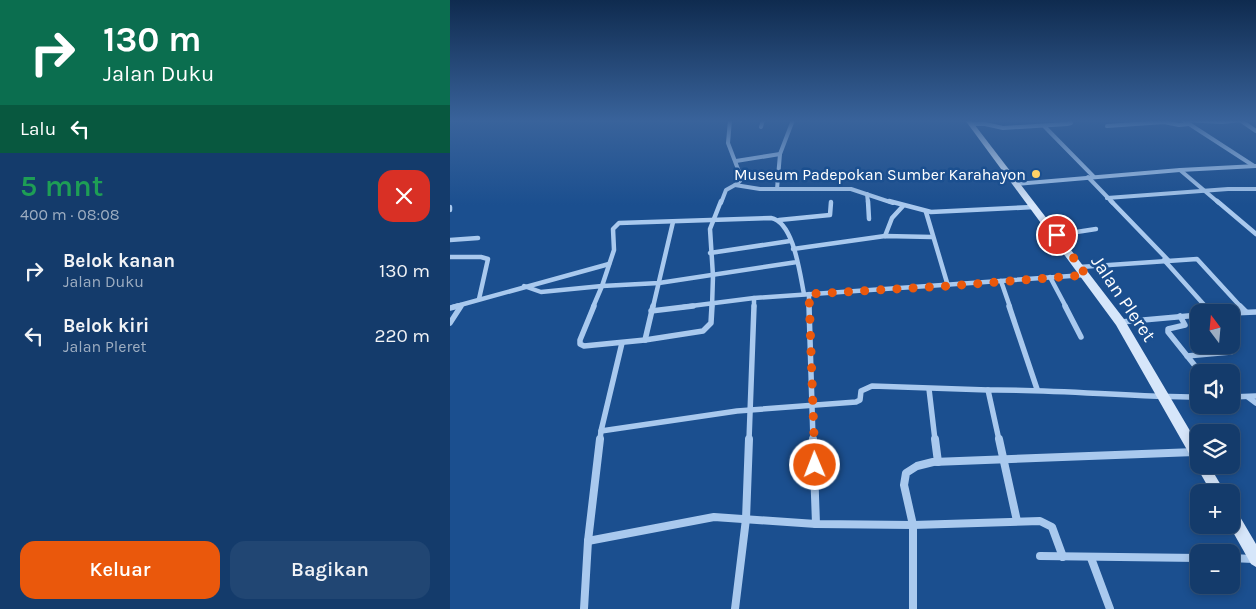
<!DOCTYPE html>
<html lang="id">
<meta charset="utf-8">
<style>
:root{--surface:#143b6b;--page:#214673;--text:#f1f3f6;--muted:#9dadc1;--line:#33557e;--accent:#ea580c}
body{margin:0;font-family:Karla,sans-serif;background:var(--page);color:var(--text);height:100vh;display:flex;flex-direction:column;font-size:19px;white-space:nowrap}
*{box-sizing:border-box;margin:0}
p{font-size:16px;color:var(--muted)}
.icon{flex:none;width:28px;height:28px;fill:none;stroke:currentColor;stroke-width:2;stroke-linecap:round;stroke-linejoin:round}
.map{position:relative;flex:1;overflow:hidden}
.details{display:flex;flex-direction:column;background:var(--surface);width:450px}
.details>*{flex:none}
.guide{background:#0b6e4f;color:#fff;overflow:hidden}
.needle{width:32px;rotate:344deg}
.fabs{position:absolute;left:740px;top:304px;display:grid;gap:10px}
.fabs a{display:grid;place-items:center;width:50px;height:50px;border-radius:10px;background:var(--surface);box-shadow:0 2px 8px #0003,0 0 0 1px var(--line);font-size:25px}
.pin{position:absolute;display:grid;place-items:center;width:42px;height:42px;color:#fff;margin:-21px;border:2px solid #fff;border-radius:50%;box-shadow:0 1px 5px #0007}
.me{position:absolute;width:55px;margin:-28px;rotate:359deg;stroke-linejoin:round;filter:drop-shadow(0 0 4px #0008)}
.turn{display:flex;align-items:center;gap:18px;height:105px;padding:0 20px;font-size:22px}
.turn .icon{width:65px;height:65px;stroke-width:2.5}
.turn b{display:block;font-size:35px;line-height:42px}
.then{display:flex;align-items:center;height:48px;padding:0 20px;background:#0003;gap:10px;font-size:19px}
.round{display:grid;place-items:center;flex:none;width:52px;height:52px;border-radius:15px;background:var(--page)}
.headline{display:flex;align-items:center;justify-content:space-between;height:85px;padding:0 20px}
h1{font-size:30px;font-weight:600;line-height:38px;color:#1e9e55}
.action{display:flex;gap:10px;margin-top:auto;padding:10px 20px}
.action a{flex:1;height:58px;border-radius:15px;background:var(--accent);color:#fff;font-size:20px;font-weight:600;line-height:58px;text-align:center}
.action a+a{background:var(--page);color:var(--text)}
ul{padding:0;list-style:none}
li{display:flex;align-items:center;gap:15px;height:65px;padding:0 20px}
li div{flex:1}
li b{display:block;font-size:19px}
li em{font-style:normal}
main{display:flex;flex:1;min-height:0}
.map>svg:first-child{display:block}
.lines{fill:none;stroke-linecap:round;stroke-linejoin:round}
.street-far3{stroke:#a9c9ee;stroke-width:4}
.street-far2{stroke:#a9c9ee;stroke-width:4.5}
.street-far1{stroke:#a9c9ee;stroke-width:5.5}
.street{stroke:#a9c9ee;stroke-width:8}
.secondary{fill:#d6e6fa;fill-rule:evenodd}
.route{stroke:#ea580c;stroke-width:9;stroke-dasharray:0 16.2}
.poi-dot{fill:#ffd166;stroke:#1b4f8f;stroke-width:2}
.labels{text-anchor:middle;stroke-width:5;stroke-linejoin:round;paint-order:stroke}
.far-poi-label{font-size:16px;fill:#fff;stroke:#1b4f8f;text-anchor:end}
.street-label{font-size:19px;fill:#fff;stroke:#1b4f8f}
</style>
<main>
<section class="details">
<div class="guide">
<div class="turn"><svg class="icon" aria-label="right" viewBox="0 0 24 24"><path d="M7 20v-9h11M14 6l5 5-5 5"/></svg><div><b>130 m</b>Jalan Duku</div></div>
<div class="then">Lalu<svg class="icon" aria-label="left" viewBox="0 0 24 24"><path d="M17 20v-9H6M10 6l-5 5 5 5"/></svg></div>
</div>
<div class="headline"><div><h1>5 mnt</h1><p>400 m · 08:08</p></div><a class="round" style="background:#d93025;color:#fff"><svg class="icon" aria-label="close" viewBox="0 0 24 24"><path d="M6 6l12 12M18 6L6 18"/></svg></a></div>
<ul>
<li><svg class="icon" aria-label="right" viewBox="0 0 24 24"><path d="M7 20v-9h11M14 6l5 5-5 5"/></svg><div><b>Belok kanan</b><p>Jalan Duku</p></div><em>130 m</em></li>
<li><svg class="icon" aria-label="left" viewBox="0 0 24 24"><path d="M17 20v-9H6M10 6l-5 5 5 5"/></svg><div><b>Belok kiri</b><p>Jalan Pleret</p></div><em>220 m</em></li>
</ul>
<div class="action"><a>Keluar</a><a>Bagikan</a></div>
</section>
<div class="map">
<svg width="806" height="609" viewBox="0 0 806 609">
<rect width="100%" height="100%" fill="#1b4f8f"/>
<g class="lines">
<g class="street-far3">
<polyline points="280,120 278,143 291,177 290,181 285,185 310,189 401,189 443,203"/>
<polyline points="733,120 804,166"/>
<polyline points="735,120 772,122 791,120"/>
<polyline points="790,120 806,131"/>
<polyline points="521,124 535,124 553,128 617,124 621,123 619,120"/>
<polyline points="594,126 644,177"/>
<polyline points="657,126 714,122 729,125 739,124"/>
<polyline points="311,127 313,120"/>
<polyline points="286,161 330,154"/>
<polyline points="730,170 769,203"/>
<polyline points="638,177 663,203"/>
<polyline points="566,184 730,170 806,166"/>
<polyline points="327,189 330,154 343,120"/>
<polyline points="417,194 418,203"/>
<polyline points="657,198 778,189 806,189"/>
<polyline points="271,203 276,190 285,185"/>
</g>
<g class="street-far2">
<polyline points="418,201 419,219"/>
<polyline points="439,201 481,212 584,207"/>
<polyline points="661,201 718,260"/>
<polyline points="767,201 806,234"/>
<polyline points="0,207 0,210"/>
<polyline points="476,212 498,286"/>
<polyline points="329,220 380,215 381,202"/>
<polyline points="607,235 646,229"/>
<polyline points="435,236 442,218 453,206"/>
<polyline points="0,240 28,238"/>
<polyline points="343,249 435,236 482,237"/>
<polyline points="260,253 340,241"/>
<polyline points="0,257 31,257 38,259 29,299"/>
<polyline points="714,260 756,307"/>
<path d="M347,262L209,283L152,286L164,250L163,229L169,223L321,218C344,222 350,275 354,294"/>
<polyline points="630,267 747,259 791,307"/>
<polyline points="600,277 616,307"/>
<polyline points="551,281 560,307"/>
<polyline points="74,286 91,292 152,286 143,307"/>
<polyline points="359,294 359,307"/>
<polyline points="3,307 159,264"/>
<polyline points="10,307 11,305"/>
<polyline points="203,307 223,222"/>
<polyline points="233,307 304,298 635,275"/>
<polyline points="262,307 263,276 260,229 271,201"/>
<polyline points="304,307 304,298"/>
</g>
<g class="street-far1">
<polyline points="144,306 130,340 130,344 134,346 195,340 253,331 261,323 262,306"/>
<polyline points="359,306 363,440"/>
<polyline points="559,306 587,389"/>
<polyline points="615,306 631,337"/>
<polyline points="754,306 760,312"/>
<polyline points="790,306 796,312"/>
<polyline points="0,308 8,306"/>
<polyline points="201,311 243,306"/>
<polyline points="781,313 806,312"/>
<polyline points="730,316 735,325 718,329 718,332 750,372"/>
<polyline points="671,322 749,315"/>
<polyline points="0,323 11,306"/>
<polyline points="195,340 203,306"/>
<polyline points="172,343 151,431 287,411 406,402 410,400 411,391 422,386 538,390"/>
<polyline points="737,356 781,352"/>
<polyline points="479,389 485,440"/>
<polyline points="781,397 806,396"/>
<polyline points="798,397 806,403"/>
<polyline points="150,440 151,431"/>
<polyline points="299,440 304,306"/>
<path d="M549,440L538,390C609,389 678,397 749,397"/>
</g>
<g class="street">
<polyline points="363,439 366,524"/>
<polyline points="485,439 488,462"/>
<polyline points="549,439 567,521"/>
<polyline points="138,541 264,517 366,524 463,525 590,521 602,527 613,557"/>
<polyline points="590,556 749,558"/>
<polyline points="641,558 660,609"/>
<polyline points="781,558 803,559"/>
<polyline points="134,609 138,541 150,439"/>
<polyline points="285,609 296,519 299,439"/>
<polyline points="463,609 463,525 454,485 456,473 467,466 483,462 745,452"/>
</g>
<g class="secondary">
<polygon points="515,120 521,120 674,319 749,446 749,465 759,465 775,492 761,492 666,325"/>
<polygon points="781,508 786,510 806,544 806,567 801,564 779,525 781,525"/>
</g>
</g>
<linearGradient id="sky" x2="0" y2="1"><stop stop-color="#0f2b4f"/><stop offset="0.59" stop-color="#39639b"/><stop offset="1" stop-color="#39639b" stop-opacity="0"/></linearGradient>
<rect width="806" height="205" fill="url(#sky)"/>
<g class="lines">
<polyline class="route" points="365,465 359,294 498,286 636,275 607,235"/>
</g>
<circle class="poi-dot" cx="586" cy="174" r="5"/>
<g class="labels">
<g class="far-poi-label">
<text x="576" y="180">Museum Padepokan Sumber Karahayon</text>
</g>
<g class="street-label">
<text transform="translate(674 298) rotate(56)" y="7">Jalan Pleret</text>
</g>
</g>
</svg>
<div class="fabs">
<a><svg class="needle" viewBox="-14 -14 28 28"><path d="M0-13l5 13h-10z" fill="#e53935"/><path d="M0 13l5-13h-10z" fill="#9dadc1"/></svg></a>
<a><svg class="icon" aria-label="sound" viewBox="0 0 24 24"><path d="M4 9h4l5-4v14l-5-4H4zM17 9q2 3 0 6"/></svg></a>
<a><svg class="icon" aria-label="layers" viewBox="0 0 24 24"><path d="M12 4l9 5-9 5-9-5zM3 14l9 5 9-5"/></svg></a>
<a>+</a>
<a>−</a>
</div>
<div class="pin" style="left:607px;top:235px;background:#d93025"><svg class="icon" aria-label="arrive" viewBox="0 0 24 24"><path d="M6 21V4h12l-3 4 3 4H6"/></svg></div>
<svg class="me" style="left:365px;top:465px" viewBox="-20 -20 40 40"><circle r="17" fill="#ea580c" stroke="#fff" stroke-width="3"/><path d="M0-11L8 9 0 5-8 9z" fill="#fff"/></svg>
</div>
</main>
